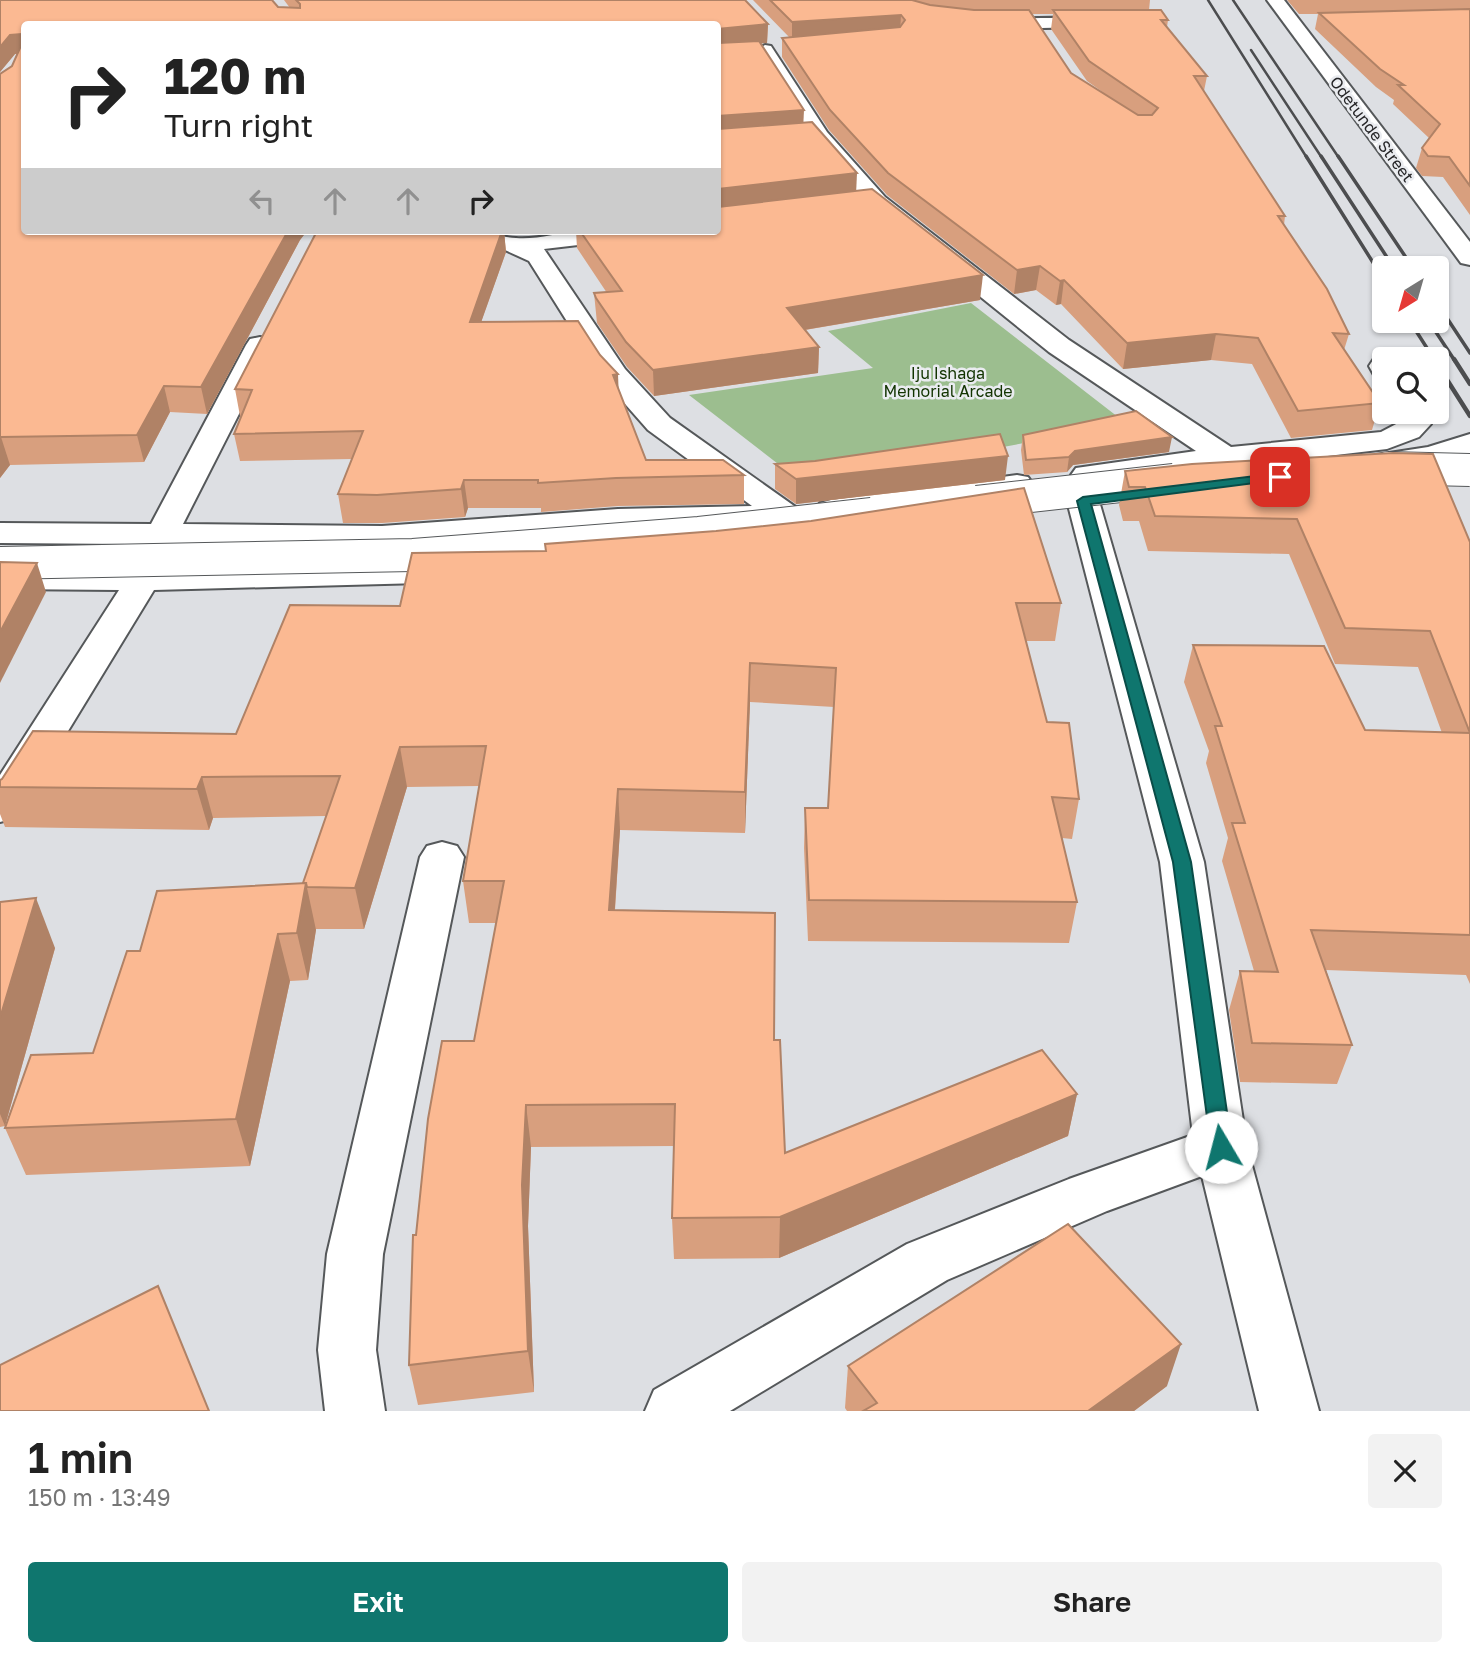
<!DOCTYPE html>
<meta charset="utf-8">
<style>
:root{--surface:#fff;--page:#f2f2f2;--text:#222;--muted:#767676;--accent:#0f766e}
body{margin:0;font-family:"Golos Text",sans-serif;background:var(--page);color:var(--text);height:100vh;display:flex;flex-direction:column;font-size:26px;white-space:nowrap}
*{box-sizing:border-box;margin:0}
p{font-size:23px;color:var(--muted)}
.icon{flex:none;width:38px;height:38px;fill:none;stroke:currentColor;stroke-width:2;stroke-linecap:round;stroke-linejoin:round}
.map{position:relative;height:1411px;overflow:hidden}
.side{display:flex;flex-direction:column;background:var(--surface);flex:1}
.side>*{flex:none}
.banner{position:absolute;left:21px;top:21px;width:700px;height:214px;border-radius:7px;box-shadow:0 2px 5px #0004;background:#fff;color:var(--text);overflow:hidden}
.needle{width:46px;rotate:217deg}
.tools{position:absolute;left:1372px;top:256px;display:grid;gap:14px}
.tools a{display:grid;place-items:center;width:77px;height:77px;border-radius:7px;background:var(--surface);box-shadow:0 2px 5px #0004;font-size:35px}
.pin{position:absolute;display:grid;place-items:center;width:60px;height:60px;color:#fff;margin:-30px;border-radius:14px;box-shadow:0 4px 10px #0006}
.me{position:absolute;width:77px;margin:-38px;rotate:352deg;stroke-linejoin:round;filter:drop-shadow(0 0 5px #0008)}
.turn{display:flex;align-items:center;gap:24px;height:147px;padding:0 28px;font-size:32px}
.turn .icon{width:91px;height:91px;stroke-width:2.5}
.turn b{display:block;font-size:49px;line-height:60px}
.lanes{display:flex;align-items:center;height:66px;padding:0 28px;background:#0003;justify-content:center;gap:35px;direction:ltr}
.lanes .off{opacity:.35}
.round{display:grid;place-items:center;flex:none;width:74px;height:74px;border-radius:7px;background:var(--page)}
.headline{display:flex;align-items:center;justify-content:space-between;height:119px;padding:0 28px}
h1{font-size:42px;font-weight:600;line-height:52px}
.cta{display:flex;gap:14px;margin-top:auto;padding:14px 28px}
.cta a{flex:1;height:80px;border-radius:7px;background:var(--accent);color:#fff;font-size:28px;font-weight:600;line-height:80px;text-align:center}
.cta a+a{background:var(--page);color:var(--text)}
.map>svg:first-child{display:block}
.green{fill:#9cbe8f}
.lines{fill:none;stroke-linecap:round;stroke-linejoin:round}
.minor-casing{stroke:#55585a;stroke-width:4}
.minor{fill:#fff;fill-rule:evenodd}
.rail-far2{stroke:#4c4d4f;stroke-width:2.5}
.rail-far1{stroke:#4c4d4f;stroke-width:3.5}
.rail{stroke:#4c4d4f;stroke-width:4.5}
.minor-bridge-casing{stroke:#55585a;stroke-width:34;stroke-linecap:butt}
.minor-bridge{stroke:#fff;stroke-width:32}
.wall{fill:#d89f7e;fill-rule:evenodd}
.shaded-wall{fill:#b08266}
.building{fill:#fbb992;stroke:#b08266;stroke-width:2}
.route{fill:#0f766e;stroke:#0a4d48;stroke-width:2}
.labels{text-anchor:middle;stroke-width:5;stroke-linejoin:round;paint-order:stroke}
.far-street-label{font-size:16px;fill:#262628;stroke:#eaecf0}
.far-park-label{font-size:16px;fill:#123400;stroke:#eaecf0}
</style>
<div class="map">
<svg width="1470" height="1411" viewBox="0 0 1470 1411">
<rect width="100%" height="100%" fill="#dddfe3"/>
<polygon class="green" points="971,303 1127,424 804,484 689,395 873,368 828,331"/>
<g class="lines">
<g class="minor-casing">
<g id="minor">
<path d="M880,0C908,0 931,11 960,15C1002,21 1059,17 1103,17L1112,22L1103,27C1055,27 911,36 880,0Z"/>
<polygon points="1267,0 1284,0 1470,242 1470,265 1461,263"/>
<polygon points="765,45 771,46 827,132 885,197 1069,340 1231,447 1381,432 1400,422 1395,411 1425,411 1431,424 1419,437 1387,449 1087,484 1076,482 1071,475 1076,468 1196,451 1049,352 869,207 812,140 756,50"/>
<path d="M578,231H650L646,236L638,238L544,249L625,369L670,418L797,508L801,515L797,522L785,525L768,518L765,523L753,526L618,529L382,546L0,543V523L151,524L246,345L250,339L260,337L270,339L274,345L183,524L382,526L618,509L752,506L648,430L604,380L529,261L505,250L452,247L444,245L440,240L444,235C468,229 492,236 516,238C535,240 559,233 578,231Z"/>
<polygon points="1383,358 1388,359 1384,359 1384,377 1374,375 1369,366 1373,360"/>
<path d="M1470,434V453C1442,463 1406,476 1376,469L1372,462L1376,455L1428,447Z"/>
<polygon points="1017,475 1028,477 1033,484 1028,491 831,520 820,517 815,510 820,503 831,500"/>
<polygon points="1083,491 1094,494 1099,501 1204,862 1247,1147 1319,1411 1259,1411 1202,1176 1107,1211 947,1280 730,1411 645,1411 654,1390 907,1244 1069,1179 1193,1135 1160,862 1067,501 1072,494"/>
<polygon points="459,562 471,565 476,572 471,579 459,582 154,590 15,818 0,822 0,775 119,590 0,589 0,569 143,570"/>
<polygon points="442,842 457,846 464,857 383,1254 376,1350 385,1411 325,1411 318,1350 327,1254 420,857 427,846"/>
</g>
</g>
<use href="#minor" class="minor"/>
<g class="rail-far2">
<polyline points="1208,0 1307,158"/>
<polyline points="1233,0 1339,158"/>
<polyline points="1251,50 1322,158"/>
</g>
<g class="rail-far1">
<polyline points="1306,156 1384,280"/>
<polyline points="1321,156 1394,268"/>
<polyline points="1338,156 1413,268"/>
<polyline points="1437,303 1470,353"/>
<polyline points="1409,320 1434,359"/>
<polyline points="1428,320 1455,361"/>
</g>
<g class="rail">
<polyline points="1454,359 1470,384"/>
<polyline points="1437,364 1470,416"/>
</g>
<g class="minor-bridge-casing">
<g id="minor-bridge">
<polyline points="1388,468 1470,470"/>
<polyline points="977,502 1174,480"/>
<polyline points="0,563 413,555 699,533 872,514"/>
</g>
</g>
<use href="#minor-bridge" class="minor-bridge"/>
</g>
<g class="wall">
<polygon points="0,0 290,8 284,0 745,0 768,24 767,43 761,43 803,122 856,191 980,300 805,330 819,347 818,373 654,396 627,367 597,323 594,293 607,293 577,248 576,231 718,231 718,24 24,231 307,231 300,240 207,414 170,412 144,462 10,465 0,478 2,74 12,66 17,54 15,54 0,72"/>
<path d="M753,0H1150L1149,10L1168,20L1167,27L1207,76L1204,91L1285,216L1284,225L1349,334L1344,350L1380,403L1372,430L1291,438L1252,364L1211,360L1123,369L1061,304L1056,305L1036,290L1014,294L887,195L829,130L782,57V38L789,37ZM1031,14H1053L1051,29L1087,81L1104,93L1071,73Z"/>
<polygon points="1287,0 1470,0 1470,215 1443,177 1422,176 1416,168 1422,148 1429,138 1393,104 1394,100 1376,87 1315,29 1318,14 1299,14"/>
<polygon points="317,231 513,231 512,234 504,232 506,252 481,322 618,388 646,460 744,475 744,504 618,506 541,512 541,508 468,508 465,517 382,523 343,523 338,494 352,459 240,461 234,434 241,416 240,416 235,389"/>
<polygon points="1023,435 1169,452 1073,465 1067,472 1024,475 1021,450"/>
<polygon points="775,464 1005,480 796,504 775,489"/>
<polygon points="1125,471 1470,542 1470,984 1466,975 1326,970 1352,1045 1337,1084 1240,1082 1229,1010 1240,971 1254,971 1222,861 1228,838 1206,763 1209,751 1184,682 1193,645 1365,730 1442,733 1418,667 1335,664 1289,554 1148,551 1139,521 1123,521 1119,505"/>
<polygon points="1061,603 1055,641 1026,641 1047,722 1079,799 1072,839 1062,838 1077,902 1069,943 808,941 804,848 805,808 828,808 834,707 750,702 745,833 620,830 615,910 774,1040 785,1153 1077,1094 1068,1136 779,1258 674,1259 672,1218 674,1146 531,1147 528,1226 534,1392 418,1405 409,1365 416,1235 474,1041 496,923 469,923 463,881 479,786 407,787 364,929 316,929 308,980 290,981 250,1166 26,1175 5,1128 5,1126 0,1127 0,902 55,948 5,1126 93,1053 140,951 303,883 326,816 213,818 209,830 5,827 0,814 0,780 236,734 400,606"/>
<polygon points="848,1366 1167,1386 1134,1411 847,1411 845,1408"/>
</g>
<g class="shaded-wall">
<polygon points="901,15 900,33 792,40 792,22"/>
<polygon points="768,24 767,43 718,47 718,50 718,29"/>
<polygon points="21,34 24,53 15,54 0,72 0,47 10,35"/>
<polygon points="804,110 803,131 718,140 718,116"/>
<polygon points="857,173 856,195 718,211 718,189"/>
<polygon points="288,231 307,231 300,240 207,414 201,387"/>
<polygon points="502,231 504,231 506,252 472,348 470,322"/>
<polygon points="1040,266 1036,290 1014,294 1017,270"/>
<polygon points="983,275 980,300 786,333 787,308"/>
<polygon points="1064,280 1061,304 1056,305 1060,281"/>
<polygon points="1216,334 1211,360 1123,369 1127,343"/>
<polygon points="819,347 818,373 654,396 653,370"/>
<polygon points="618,374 619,401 613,375"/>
<polygon points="164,386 170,412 144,462 137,435"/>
<polygon points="1,437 10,465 0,478 0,438"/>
<polygon points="1172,437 1169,452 1073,465 1067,472 1069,457 1075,451"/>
<polygon points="1008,456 1005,480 796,504 796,479"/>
<polygon points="464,480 468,508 465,517 461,489"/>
<polygon points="37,563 46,592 0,683 0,632"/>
<polygon points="750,663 750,702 745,833 745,792"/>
<polygon points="400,747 407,787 364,929 355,888"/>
<polygon points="202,777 213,818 209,830 197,789"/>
<polygon points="618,789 620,830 612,951 609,910"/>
<polygon points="306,883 316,930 308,980 297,933"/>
<polygon points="36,898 55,948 5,1126 0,1114 0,1018"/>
<polygon points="278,934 290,981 250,1166 236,1119"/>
<polygon points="1077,1094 1068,1136 779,1258 780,1217"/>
<polygon points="526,1105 531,1147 528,1226 534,1392 528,1351 522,1185"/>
<polygon points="1181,1344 1167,1386 1134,1411 1088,1411"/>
</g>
<g class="building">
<polygon points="0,0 272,0 278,7 300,8 300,4 296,0 745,0 768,24 718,29 718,30 718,24 24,24 24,231 288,231 201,387 164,386 137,435 1,437 0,438 0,74 12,66 20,48 21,34 10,35 0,47"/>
<polygon points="770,0 912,0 930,5 974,10 1029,10 1071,73 1138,115 1152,115 1158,108 1089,61 1053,10 1161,10 1168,20 1161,20 1207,76 1194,76 1285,216 1278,216 1327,289 1349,334 1333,333 1380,403 1298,411 1258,338 1216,334 1127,343 1064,280 1060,281 1040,266 1017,270 888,173 830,110 782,38 900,27 905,20 901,15 792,22"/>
<polygon points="1470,9 1470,186 1449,157 1428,156 1422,148 1440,124 1398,85 1404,85 1380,69 1319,13"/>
<polygon points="759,41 804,110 718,116 718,118 718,43"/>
<polygon points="812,122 857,173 718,189 718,129"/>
<polygon points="872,189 983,275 787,308 819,347 653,370 626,342 596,298 594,293 622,291 580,231 718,231 718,207"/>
<polygon points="317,231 502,231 470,322 578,321 600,355 618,374 613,375 646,460 723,460 744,475 616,478 538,483 538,480 464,480 461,489 377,495 338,494 363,431 234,434 252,390 235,389"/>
<polygon points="1136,411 1172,437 1075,451 1069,457 1026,460 1023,435"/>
<polygon points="1000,434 1008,456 796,479 775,464 815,461"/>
<polygon points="1393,453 1433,454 1470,542 1470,935 1311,930 1352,1045 1252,1043 1240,971 1278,972 1232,823 1245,823 1215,726 1222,726 1193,645 1324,646 1365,730 1470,733 1430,631 1345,628 1297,519 1155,516 1145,487 1129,487 1125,471 1192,464"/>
<polygon points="1024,488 1061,603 1016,603 1047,722 1069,723 1079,799 1052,797 1077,902 809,900 805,808 828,808 836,668 750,663 745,792 618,789 609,910 775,913 774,1040 780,1040 785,1153 1042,1050 1077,1094 780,1217 672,1218 675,1104 526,1105 522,1185 528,1351 409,1365 413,1235 416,1235 428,1119 442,1041 474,1041 504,881 463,881 486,746 400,747 355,888 307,887 306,883 303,883 340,776 202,777 197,789 0,787 0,780 2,779 33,731 236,734 290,605 400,606 412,553 546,551 545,544 716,531 811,521"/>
<polygon points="0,562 37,563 0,632"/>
<polygon points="306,883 297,933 278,934 236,1119 5,1128 31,1055 93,1053 127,951 140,951 157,891"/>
<polygon points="36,898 0,1018 0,902"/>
<polygon points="1068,1224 1181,1344 1088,1411 863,1411 877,1403 848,1366"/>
<polygon points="158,1286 209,1411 0,1411 0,1365"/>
</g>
<polygon class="route" points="1280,473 1287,477 1285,479 1091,504 1191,862 1232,1147 1229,1154 1221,1156 1214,1154 1211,1147 1173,862 1077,501 1083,497"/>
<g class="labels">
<g class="far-street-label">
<text transform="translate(1372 129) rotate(53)" y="6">Odetunde Street</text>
</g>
<g class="far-park-label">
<text x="948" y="379">Iju Ishaga<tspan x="948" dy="18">Memorial Arcade</tspan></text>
</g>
</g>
</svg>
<div class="tools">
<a><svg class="needle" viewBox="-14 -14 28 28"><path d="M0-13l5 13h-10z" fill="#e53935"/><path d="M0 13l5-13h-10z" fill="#767676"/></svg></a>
<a><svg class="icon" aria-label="search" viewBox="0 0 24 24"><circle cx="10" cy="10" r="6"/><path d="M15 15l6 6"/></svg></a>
</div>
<div class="pin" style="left:1280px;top:477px;background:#d93025"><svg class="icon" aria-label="arrive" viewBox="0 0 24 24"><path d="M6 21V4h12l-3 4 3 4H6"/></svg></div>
<svg class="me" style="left:1221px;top:1147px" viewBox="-20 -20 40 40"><circle r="19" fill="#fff"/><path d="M0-13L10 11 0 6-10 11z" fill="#0f766e"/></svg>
<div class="banner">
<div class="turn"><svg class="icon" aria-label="right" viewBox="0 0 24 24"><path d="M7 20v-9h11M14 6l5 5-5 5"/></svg><div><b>120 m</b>Turn right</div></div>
<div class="lanes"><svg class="icon off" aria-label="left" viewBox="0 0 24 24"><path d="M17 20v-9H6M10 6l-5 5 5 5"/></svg><svg class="icon off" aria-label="ahead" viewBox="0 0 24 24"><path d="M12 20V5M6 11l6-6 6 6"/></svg><svg class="icon off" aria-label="ahead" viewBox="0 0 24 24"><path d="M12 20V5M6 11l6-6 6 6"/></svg><svg class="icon" aria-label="right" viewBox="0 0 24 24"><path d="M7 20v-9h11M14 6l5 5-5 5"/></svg></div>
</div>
</div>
<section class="side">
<div class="headline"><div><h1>1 min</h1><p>150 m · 13:49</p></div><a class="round"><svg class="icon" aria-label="close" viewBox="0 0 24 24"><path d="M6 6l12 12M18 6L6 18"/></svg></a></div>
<div class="cta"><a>Exit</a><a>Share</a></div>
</section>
